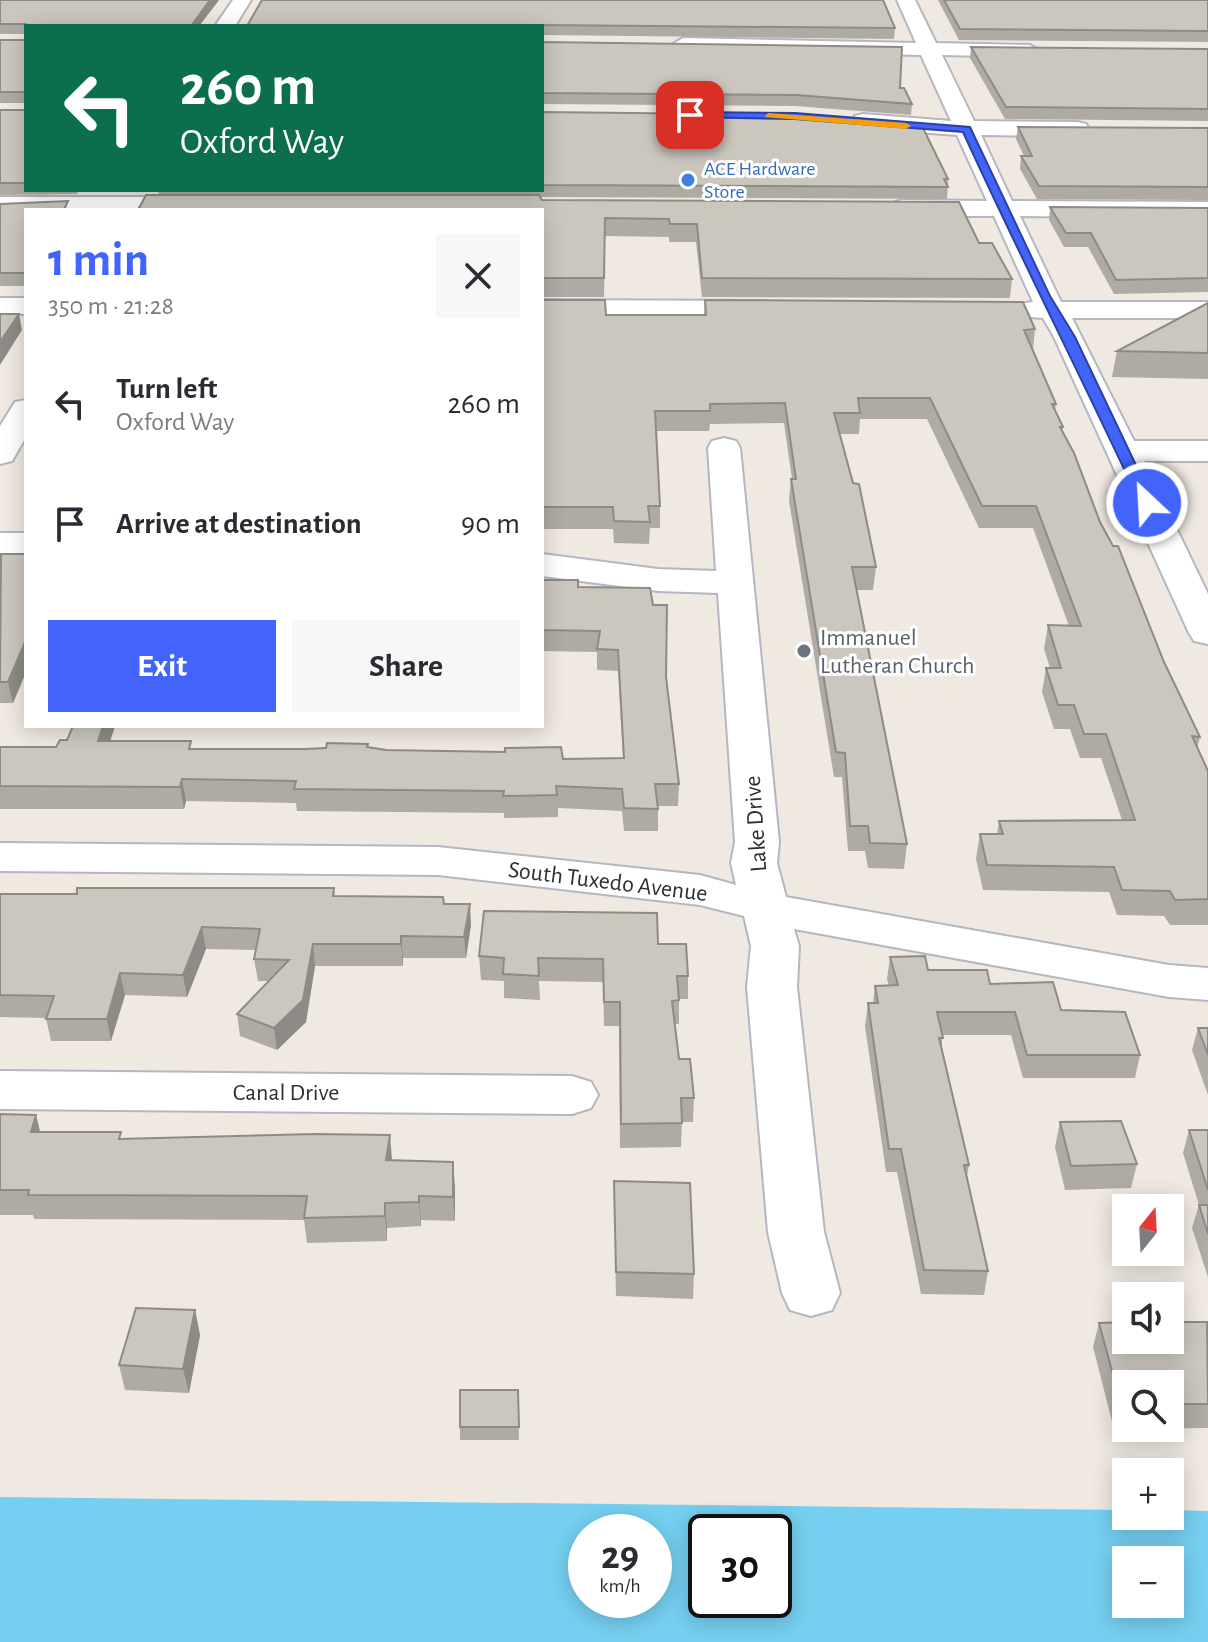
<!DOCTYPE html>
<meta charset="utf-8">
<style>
:root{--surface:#fff;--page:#f7f7f7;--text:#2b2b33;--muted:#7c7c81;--accent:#4264fb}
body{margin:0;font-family:"Alegreya Sans",sans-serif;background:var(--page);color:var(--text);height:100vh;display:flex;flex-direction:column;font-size:30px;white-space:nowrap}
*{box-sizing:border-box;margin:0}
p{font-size:26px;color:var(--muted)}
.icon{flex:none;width:44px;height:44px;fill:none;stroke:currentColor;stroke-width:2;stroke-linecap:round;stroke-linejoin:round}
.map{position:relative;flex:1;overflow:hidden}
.sheet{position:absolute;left:24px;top:208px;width:520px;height:520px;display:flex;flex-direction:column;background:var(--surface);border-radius:0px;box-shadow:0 4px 20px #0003}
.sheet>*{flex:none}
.banner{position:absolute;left:24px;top:24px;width:520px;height:168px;border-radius:0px;box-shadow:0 4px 20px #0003;background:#0b6e4f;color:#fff;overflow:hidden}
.needle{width:52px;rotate:18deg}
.buttons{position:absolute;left:1112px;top:1194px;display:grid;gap:16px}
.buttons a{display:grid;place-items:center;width:72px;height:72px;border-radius:0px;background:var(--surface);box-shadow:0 4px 20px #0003;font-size:40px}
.speed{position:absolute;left:568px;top:1514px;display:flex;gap:16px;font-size:40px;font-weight:700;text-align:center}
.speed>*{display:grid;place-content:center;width:104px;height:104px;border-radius:50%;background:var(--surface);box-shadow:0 4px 20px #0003;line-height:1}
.speed small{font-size:20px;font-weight:400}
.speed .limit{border:4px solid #111;border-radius:12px;background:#fff;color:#111}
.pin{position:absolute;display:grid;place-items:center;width:68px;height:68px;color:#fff;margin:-34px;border-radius:16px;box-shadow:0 4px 12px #0006}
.me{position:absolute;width:88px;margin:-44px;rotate:335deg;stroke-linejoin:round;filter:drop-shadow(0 0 6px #0008)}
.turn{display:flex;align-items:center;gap:28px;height:168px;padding:0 24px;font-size:36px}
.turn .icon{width:104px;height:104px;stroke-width:2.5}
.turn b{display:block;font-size:56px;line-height:68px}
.round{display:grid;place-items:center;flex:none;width:84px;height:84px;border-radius:0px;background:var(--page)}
.headline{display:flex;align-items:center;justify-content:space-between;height:136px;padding:0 24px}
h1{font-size:48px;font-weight:700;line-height:60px;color:var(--accent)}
.primary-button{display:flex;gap:16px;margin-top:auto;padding:16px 24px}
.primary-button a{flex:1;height:92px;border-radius:0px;background:var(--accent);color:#fff;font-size:32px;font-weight:700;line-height:92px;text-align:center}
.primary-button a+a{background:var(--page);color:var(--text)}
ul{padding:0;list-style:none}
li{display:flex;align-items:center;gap:24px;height:120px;padding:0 24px}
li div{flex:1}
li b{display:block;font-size:30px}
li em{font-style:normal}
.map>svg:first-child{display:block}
.water{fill:#75cff0;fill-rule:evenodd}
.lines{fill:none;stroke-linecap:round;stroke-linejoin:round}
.minor-casing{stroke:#b4b7c1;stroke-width:4}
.minor{fill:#fff;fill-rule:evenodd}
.wall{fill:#afaba4;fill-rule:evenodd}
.shaded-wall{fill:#8e8b86}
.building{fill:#cbc7bf;stroke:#8e8b86;stroke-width:2}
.route{fill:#4264fb;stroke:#2b41a3;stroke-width:2}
.slow{fill:#f59e0b}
.shop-dot{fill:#3f7fe0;stroke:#fff;stroke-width:3}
.worship-dot{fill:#6b7280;stroke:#fff;stroke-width:3}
.labels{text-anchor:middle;stroke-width:6;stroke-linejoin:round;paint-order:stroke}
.far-shop-label{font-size:20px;fill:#366cbe;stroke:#fff;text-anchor:start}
.worship-label{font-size:24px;fill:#5b616d;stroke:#fff;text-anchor:start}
.street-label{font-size:24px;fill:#2e2e2e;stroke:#fff}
</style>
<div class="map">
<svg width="1208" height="1642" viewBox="0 0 1208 1642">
<rect width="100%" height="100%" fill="#efe9e1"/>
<path class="water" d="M0,1497L1126,1510V1516H1170V1510L1208,1511V1642H0ZM586,1532H654V1600H586ZM774,1532V1600H706V1532ZM1170,1560V1604H1126V1560Z"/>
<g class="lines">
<g class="minor-casing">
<g id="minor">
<polygon points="233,0 251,0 235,26 215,26"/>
<polygon points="897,0 915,0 936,43 1030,45 1040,51 1030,57 942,55 974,121 1078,122 1086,124 1089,129 1086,134 1078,136 981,135 1012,201 1208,202 1208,218 1020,216 1061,302 1208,302 1208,318 1072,318 1134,441 1208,441 1208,461 1144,461 1208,594 1208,644 1194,641 1189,633 1054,337 1043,318 1018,316 1014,310 1018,304 1033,302 994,216 902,216 893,213 889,208 893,203 902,200 987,201 957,135 863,128 855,126 852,121 855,116 863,114 951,121 921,55 683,50 673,44 683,38 916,43"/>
<polygon points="0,197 202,197 211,200 215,205 211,210 0,213"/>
<rect x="0" y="298" width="26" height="16"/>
<polygon points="542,300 764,301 774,303 778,309 774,315 764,317 542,316"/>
<polygon points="26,400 26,437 12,461 0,464 0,426 15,402"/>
<polygon points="724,438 736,441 740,448 779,842 777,863 786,897 1169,965 1208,968 1208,1000 1169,997 794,929 799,946 797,987 824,1232 840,1293 832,1310 811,1316 790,1310 782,1293 768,1232 747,987 751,946 744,916 700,905 438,875 0,871 0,843 438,847 700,875 736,885 731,863 735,842 718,593 658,591 542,576 542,554 658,569 716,571 708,448 712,441"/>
<rect x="0" y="533" width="26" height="22"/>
<polygon points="0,1071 572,1076 591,1082 598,1095 591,1108 572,1114 0,1109"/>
</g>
</g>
<use href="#minor" class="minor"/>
</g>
<g class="wall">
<polygon points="0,0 219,0 199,26 26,26 26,34 0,34"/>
<polygon points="262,0 895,28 894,39 542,35 542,26 247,26"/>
<polygon points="938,0 1208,0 1208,42 959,40"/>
<rect x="0" y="40" width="26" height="63"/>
<polygon points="542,42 900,88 912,104 911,115 795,106 542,104"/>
<polygon points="971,47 1208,49 1208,121 1005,119 970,58"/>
<polygon points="0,110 26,110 26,190 79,190 77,194 0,195"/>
<polygon points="542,112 948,179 947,199 539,197 542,200 979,243 1012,279 1010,298 702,297 696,242 669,242 669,237 605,236 604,297 542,297 542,210 285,195 159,195 158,190 542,190"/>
<polygon points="1018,127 1208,128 1208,200 1037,199 1020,169 1021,156 1024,156 1016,139"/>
<polygon points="0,204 26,210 26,286 0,286"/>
<polygon points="1050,207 1208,208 1208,292 1114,294 1088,247 1064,247 1049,220"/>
<polygon points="542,300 606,315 704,315 705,300 1035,329 1033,349 1056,404 1055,411 1063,427 1062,432 1100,522 1164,662 1200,737 1197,749 1208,771 1208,925 1170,925 1164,916 1117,915 1109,892 983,890 976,859 980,834 997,834 999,821 1122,820 1101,758 1080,758 1070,729 1054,729 1042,692 1046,668 1050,668 1044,649 1048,625 1069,626 1033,528 979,528 927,419 860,419 859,434 839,434 876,567 873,590 857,590 907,844 904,869 868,868 865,851 848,851 842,777 834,777 789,501 791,479 792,479 784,423 710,424 709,431 657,431 660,506 660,528 650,528 649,544 614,543 613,529 542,529"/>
<polygon points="1208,303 1208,379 1112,377 1117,351"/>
<polygon points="26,554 26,672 13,703 0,703 0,555"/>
<polygon points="542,580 578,587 666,677 679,784 678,806 658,806 658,831 624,831 622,811 558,808 558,817 504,818 504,813 297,811 296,803 186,801 184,809 0,809 0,747 56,747 67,740 73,726 115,726 110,741 192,749 304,749 368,744 368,748 386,750 563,759 623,758 618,671 597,670 597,652 542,651"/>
<polygon points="334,888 335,896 444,904 471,925 466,958 403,958 403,966 315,966 306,1022 277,1050 240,1036 237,1014 268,981 258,981 254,959 256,950 206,949 187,997 125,995 111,1041 51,1041 46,1018 0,1017 0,894 77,894"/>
<polygon points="658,944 688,976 688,999 679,999 679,1024 675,1024 679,1059 694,1098 693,1122 682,1122 681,1147 620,1148 619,1026 604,1026 603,982 539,981 540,1000 504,998 504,981 481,980 479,956"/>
<polygon points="890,957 928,970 990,984 1061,1010 1140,1055 1135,1078 1023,1078 1011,1035 942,1035 942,1047 969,1165 967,1176 988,1271 984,1295 921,1294 897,1172 886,1172 865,1026 868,1003 873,1003 875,986 889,986 887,979"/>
<polygon points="1198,1028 1208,1028 1208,1095 1192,1050"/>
<polygon points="0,1114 41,1132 392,1160 455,1187 455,1221 421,1220 421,1226 387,1228 387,1241 307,1243 304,1220 34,1219 33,1215 0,1215"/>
<polygon points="1060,1122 1137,1164 1131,1188 1065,1190 1055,1147"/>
<polygon points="1189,1130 1208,1130 1208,1277 1192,1228 1199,1205 1183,1153"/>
<polygon points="614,1181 694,1274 693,1299 616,1296"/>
<polygon points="195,1310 200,1335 189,1393 125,1390 119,1365"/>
<path d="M1099,1323L1208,1324V1428L1114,1429L1093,1347ZM1126,1384H1170V1428H1126Z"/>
<polygon points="518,1390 519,1440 460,1440 460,1427"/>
</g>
<g class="shaded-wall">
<polygon points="210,0 219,0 199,26 191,26"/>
<polygon points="19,314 22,330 0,365 0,342"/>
<polygon points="26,640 26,672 13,703 8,682"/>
<polygon points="103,726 115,726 103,763 98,741"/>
<polygon points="182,779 186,801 184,809 180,787"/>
<polygon points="470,904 471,925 466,958 464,937"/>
<polygon points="202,927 206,949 187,997 183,975"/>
<polygon points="401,936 403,958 403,966 401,944"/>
<polygon points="313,944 315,966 306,1022 277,1050 274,1028"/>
<polygon points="120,973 125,995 111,1041 107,1019"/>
<polygon points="36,1115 42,1139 31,1132"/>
<polygon points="390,1135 392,1160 386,1160"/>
<polygon points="453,1162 455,1187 455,1221 453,1197"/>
<polygon points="419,1196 421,1220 421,1226 419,1202"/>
<polygon points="385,1203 387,1228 387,1241 385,1216"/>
<polygon points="195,1310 200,1335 189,1393 183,1369"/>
</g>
<g class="building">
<polygon points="0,0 210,0 191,26 26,26 26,24 0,24"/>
<polygon points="262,0 883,0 895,28 542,25 541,26 247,26"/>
<polygon points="944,0 1208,0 1208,31 960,29"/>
<rect x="0" y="40" width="26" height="52"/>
<polygon points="542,42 902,47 900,88 904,88 912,104 796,95 542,93"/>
<polygon points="971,47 1208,49 1208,109 1006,107"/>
<rect x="0" y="110" width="26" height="73"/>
<polygon points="542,112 796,115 921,124 948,179 944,179 948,187 542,185"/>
<polygon points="1018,127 1208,128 1208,187 1039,186 1021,156 1032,156"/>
<polygon points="146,195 539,195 542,200 959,202 979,243 992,243 1012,279 702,278 697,224 670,224 669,219 605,218 604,278 542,278 542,210 138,210"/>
<polygon points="68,201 64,210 26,210 26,273 0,273 0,204"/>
<polygon points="1050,207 1208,208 1208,278 1116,280 1091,233 1066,233"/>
<polygon points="542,300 605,300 606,315 706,315 705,300 1023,302 1035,329 1024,330 1056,404 1052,404 1063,427 1060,427 1074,453 1100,522 1113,546 1118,546 1164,662 1200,737 1192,736 1208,771 1208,899 1175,900 1170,891 1122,890 1114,867 987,865 980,834 1003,834 999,821 1135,820 1106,734 1084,734 1074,705 1058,705 1046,668 1061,668 1048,625 1081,626 1036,506 982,506 930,398 858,398 860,413 834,413 853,483 859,484 876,567 852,567 907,844 870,843 868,826 850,826 845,753 836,752 791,479 796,479 785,403 710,404 710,411 655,411 660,506 648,506 650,522 614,521 613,507 542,507"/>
<polygon points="1208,303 1208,353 1117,351"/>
<polygon points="0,314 19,314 0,342"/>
<polygon points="1,554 26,554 26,640 8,682 0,682"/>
<polygon points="542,580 578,580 578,587 650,588 653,605 667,605 666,677 679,784 655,784 658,809 624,808 622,789 556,786 557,795 503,796 504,791 294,789 296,781 182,779 180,787 0,786 0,747 56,747 60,740 67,740 73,726 103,726 98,741 191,741 189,749 304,749 326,748 327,743 368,744 367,747 386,750 505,752 505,748 561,747 563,759 624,758 618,650 597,649 600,631 542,630"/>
<polygon points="77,888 334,888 333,896 443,897 444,904 470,904 464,937 401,936 401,944 313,944 303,1000 274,1028 237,1014 289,960 254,959 260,929 202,927 183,975 120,973 107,1019 46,1019 54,996 0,995 0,894 77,894"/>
<polygon points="484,911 657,913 658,944 686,944 688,976 677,976 679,1000 672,1001 679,1059 690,1059 694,1098 681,1098 682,1123 621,1124 620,1002 604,1002 603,959 538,958 539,976 503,974 504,958 479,956"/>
<polygon points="925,956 928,970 987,970 990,984 1053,982 1061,1010 1125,1012 1140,1055 1027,1055 1015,1012 937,1012 943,1038 939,1038 969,1165 964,1165 988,1271 924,1270 901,1149 889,1149 868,1003 878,1003 875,986 898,985 890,957"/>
<polygon points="1198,1028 1208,1028 1208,1055"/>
<polygon points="0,1114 36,1115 31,1132 121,1132 119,1139 315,1134 390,1135 386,1160 453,1162 453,1197 419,1196 419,1202 385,1203 385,1216 304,1218 307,1196 28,1195 29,1190 0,1190"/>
<polygon points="1121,1121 1137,1164 1071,1166 1060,1122"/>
<polygon points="1189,1130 1208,1130 1208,1190"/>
<polygon points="614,1181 690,1183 694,1274 616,1272"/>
<polygon points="1199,1205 1208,1205 1208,1234"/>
<polygon points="136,1308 195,1310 183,1369 119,1365"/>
<polygon points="1126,1322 1126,1340 1170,1340 1170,1322 1207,1322 1208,1404 1170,1404 1170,1384 1126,1384 1126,1404 1121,1404 1099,1323"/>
<polygon points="460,1390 518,1390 519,1427 460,1427"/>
</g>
<path class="route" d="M690,112L795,113L970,127L1050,296L1075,337L1154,503L1152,506H1142L1140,503C1082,378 1020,257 963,132L795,119L687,117Z"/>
<polygon class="slow" points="768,113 906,123 911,126 906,129 765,117"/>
<circle class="shop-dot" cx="688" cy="180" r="8"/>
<circle class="worship-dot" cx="804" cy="651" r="8"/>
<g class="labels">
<g class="far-shop-label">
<text x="704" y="175">ACE Hardware<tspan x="704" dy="23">Store</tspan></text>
</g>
<g class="worship-label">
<text x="820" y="645">Immanuel<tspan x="820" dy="28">Lutheran Church</tspan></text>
</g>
<g class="street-label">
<text transform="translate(755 824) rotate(-94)" y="8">Lake Drive</text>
<text transform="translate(608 881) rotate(7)" y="8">South Tuxedo Avenue</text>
<text x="286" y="1100">Canal Drive</text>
</g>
</g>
</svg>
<div class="buttons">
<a><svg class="needle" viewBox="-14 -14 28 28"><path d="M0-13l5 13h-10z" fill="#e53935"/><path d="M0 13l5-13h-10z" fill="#7c7c81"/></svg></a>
<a><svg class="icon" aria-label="sound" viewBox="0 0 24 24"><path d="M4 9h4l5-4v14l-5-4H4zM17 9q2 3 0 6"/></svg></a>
<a><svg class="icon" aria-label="search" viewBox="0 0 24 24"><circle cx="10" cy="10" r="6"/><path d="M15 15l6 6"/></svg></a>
<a>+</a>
<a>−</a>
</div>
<div class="speed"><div>29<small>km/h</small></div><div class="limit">30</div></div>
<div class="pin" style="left:690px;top:115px;background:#d93025"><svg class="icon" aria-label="arrive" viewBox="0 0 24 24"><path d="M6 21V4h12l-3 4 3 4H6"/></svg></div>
<svg class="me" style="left:1147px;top:503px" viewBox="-20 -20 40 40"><circle r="17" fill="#4264fb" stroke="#fff" stroke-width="3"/><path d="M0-11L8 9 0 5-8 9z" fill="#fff"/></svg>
<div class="banner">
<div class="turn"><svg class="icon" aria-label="left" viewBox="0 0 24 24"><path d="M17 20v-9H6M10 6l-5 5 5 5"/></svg><div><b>260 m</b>Oxford Way</div></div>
</div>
<section class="sheet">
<div class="headline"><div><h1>1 min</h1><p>350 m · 21:28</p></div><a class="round"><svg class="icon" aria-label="close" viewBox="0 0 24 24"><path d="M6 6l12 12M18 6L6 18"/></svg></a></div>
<ul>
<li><svg class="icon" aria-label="left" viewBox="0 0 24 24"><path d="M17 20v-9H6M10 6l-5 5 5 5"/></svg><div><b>Turn left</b><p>Oxford Way</p></div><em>260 m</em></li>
<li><svg class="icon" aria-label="arrive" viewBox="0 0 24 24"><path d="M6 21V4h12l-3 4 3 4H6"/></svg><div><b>Arrive at destination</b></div><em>90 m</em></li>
</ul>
<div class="primary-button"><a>Exit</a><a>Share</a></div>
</section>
</div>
